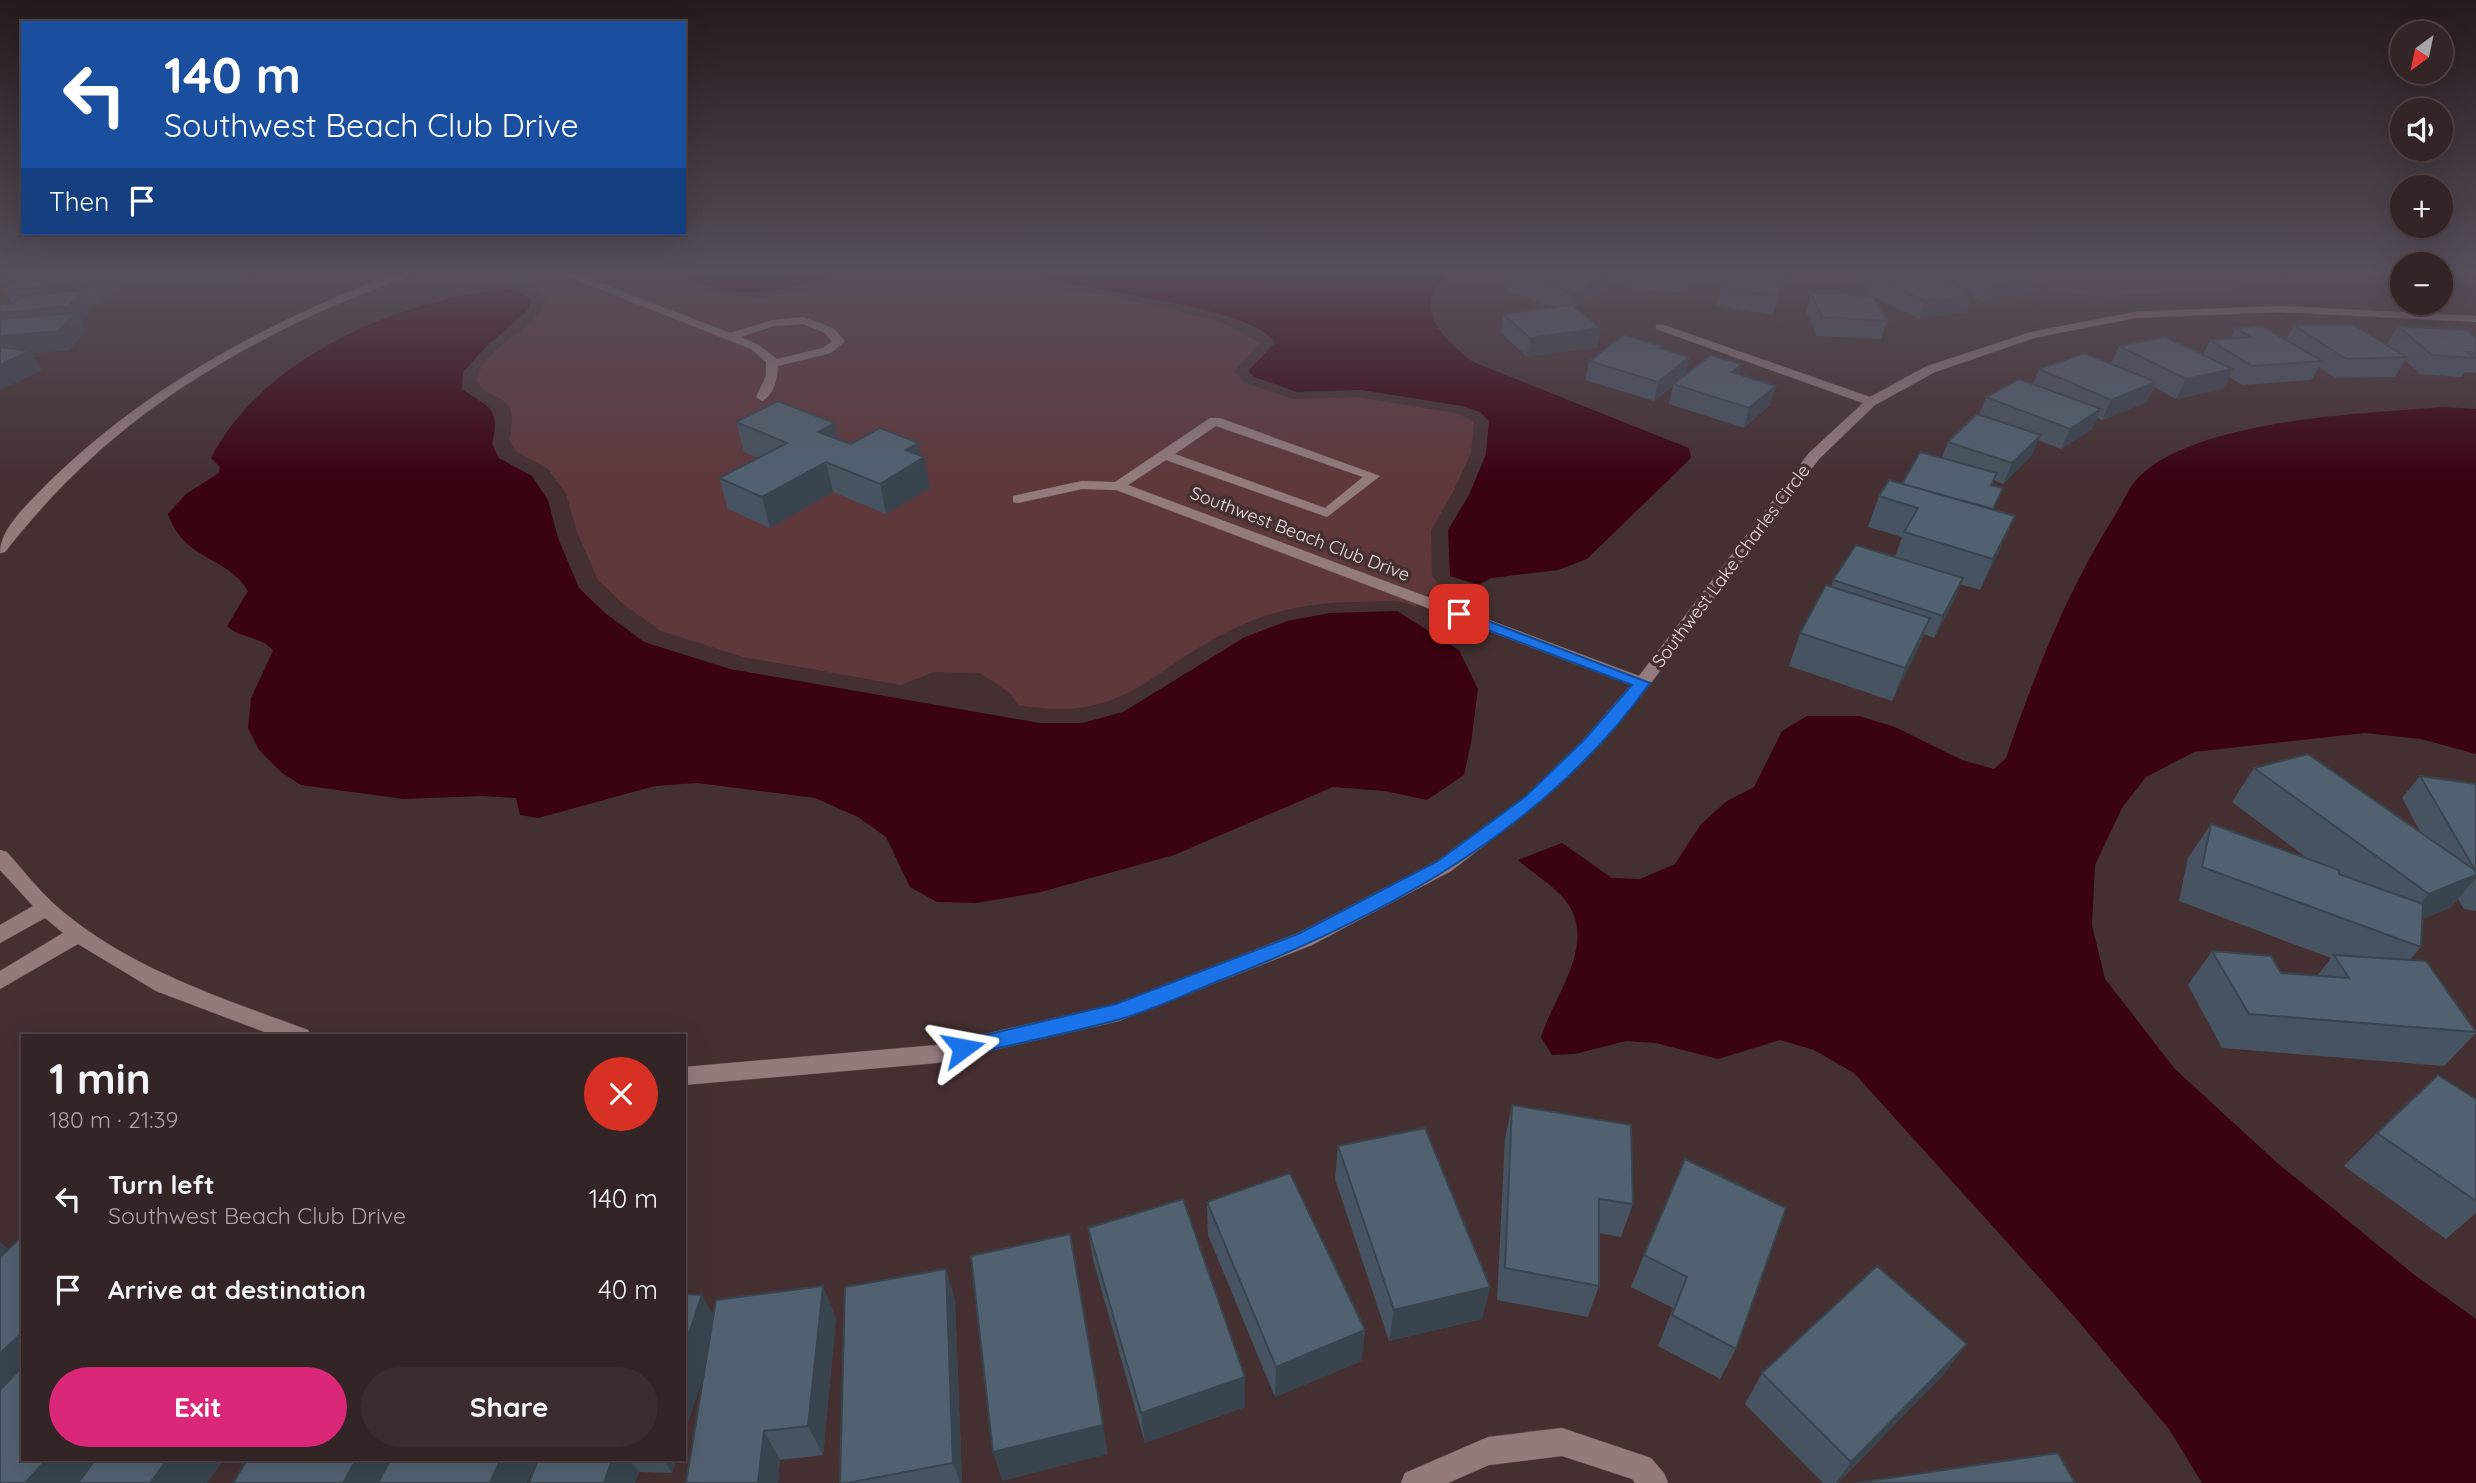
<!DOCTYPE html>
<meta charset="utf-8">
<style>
:root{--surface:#332425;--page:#3b2c2d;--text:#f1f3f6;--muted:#a9a4a7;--line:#4e4142;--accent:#db2777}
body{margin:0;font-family:Quicksand,sans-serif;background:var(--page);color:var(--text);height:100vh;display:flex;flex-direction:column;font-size:26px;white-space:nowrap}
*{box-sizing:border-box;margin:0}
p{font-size:23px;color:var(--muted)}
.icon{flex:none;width:38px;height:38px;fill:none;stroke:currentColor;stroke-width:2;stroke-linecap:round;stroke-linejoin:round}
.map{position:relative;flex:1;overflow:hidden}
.drawer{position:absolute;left:21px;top:1034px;width:665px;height:427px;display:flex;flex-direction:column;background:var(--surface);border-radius:0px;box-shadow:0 7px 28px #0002,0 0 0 2px var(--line)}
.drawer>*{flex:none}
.guide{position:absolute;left:21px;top:21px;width:665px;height:214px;border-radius:0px;box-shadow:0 7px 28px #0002,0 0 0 2px var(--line);background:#1a4fa0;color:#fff;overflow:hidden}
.needle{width:46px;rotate:213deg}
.fabs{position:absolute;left:2390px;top:21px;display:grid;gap:14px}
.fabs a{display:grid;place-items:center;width:63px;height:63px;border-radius:50%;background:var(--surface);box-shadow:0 7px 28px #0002,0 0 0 2px var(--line);font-size:35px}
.pin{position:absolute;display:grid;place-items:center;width:60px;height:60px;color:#fff;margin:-30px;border-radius:14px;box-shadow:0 4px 10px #0006}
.me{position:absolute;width:77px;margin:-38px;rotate:77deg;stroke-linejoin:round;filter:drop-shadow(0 0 5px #0008)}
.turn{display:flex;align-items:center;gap:24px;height:147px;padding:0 28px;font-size:32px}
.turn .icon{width:91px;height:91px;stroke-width:2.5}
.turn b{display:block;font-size:49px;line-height:60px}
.then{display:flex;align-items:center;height:66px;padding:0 28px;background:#0003;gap:14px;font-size:26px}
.round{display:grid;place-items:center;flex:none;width:74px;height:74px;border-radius:37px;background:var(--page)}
.overview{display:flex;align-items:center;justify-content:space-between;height:119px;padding:0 28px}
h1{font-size:42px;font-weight:800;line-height:52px}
.button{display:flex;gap:14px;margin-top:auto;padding:14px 28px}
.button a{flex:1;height:80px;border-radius:42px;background:var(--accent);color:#fff;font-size:28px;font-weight:800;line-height:80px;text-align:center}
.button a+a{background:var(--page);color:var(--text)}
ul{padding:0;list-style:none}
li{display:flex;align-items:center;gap:21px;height:91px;padding:0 28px}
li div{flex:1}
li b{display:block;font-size:26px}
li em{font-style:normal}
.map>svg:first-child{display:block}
.green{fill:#5e383b}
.water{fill:#3b0210}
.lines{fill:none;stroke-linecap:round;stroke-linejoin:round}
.minor-casing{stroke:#604f50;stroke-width:1}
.minor{fill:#937b7c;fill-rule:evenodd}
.wall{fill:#475360}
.shaded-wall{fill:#39444e}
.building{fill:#526170;stroke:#39444e;stroke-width:2}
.route{fill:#1a73e8;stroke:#114b97;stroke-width:2}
.labels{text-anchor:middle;stroke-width:7;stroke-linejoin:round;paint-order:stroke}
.street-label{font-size:18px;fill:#ecdede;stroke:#443031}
</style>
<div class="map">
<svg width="2476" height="1483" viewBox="0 0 2476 1483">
<rect width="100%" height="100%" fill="#443031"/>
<g class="green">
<path d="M576,271H662L673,280L699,289L725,296L762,298L798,292L870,271H1003L1047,287L1111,296L1221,322L1260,343L1234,371L1245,383L1293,399L1357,397L1456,413L1474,422L1471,453L1453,492L1431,530L1432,576L1438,583L1415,607C1398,598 1381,602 1363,602C1317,601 1274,609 1233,629C1147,670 1127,724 1018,705L1010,693L980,673L934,672L901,685L743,657L661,631L623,604L598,580L577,532L566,494L548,469L516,451L509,440C521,389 493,406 477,381C483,343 539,333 546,296L533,288Z"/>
<polygon points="1999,271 2265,271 2265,273 2251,287 2093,297 2052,289"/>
</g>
<g class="water">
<path d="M679,271H852C797,287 731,309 679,271Z"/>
<path d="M1019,271H1454C1407,303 1440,337 1473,362L1689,448L1691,458L1587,559L1558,570L1491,578L1478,585L1450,576L1448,530L1469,495L1486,454L1489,421L1480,412L1462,406L1361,390L1297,392L1254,377L1248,371L1275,343C1255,305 1065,289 1019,271Z"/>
<path d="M513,289L532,300L529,309L486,347L463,372L462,389C489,408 501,407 492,444L499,458L532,476L548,500L558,538L579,588L605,613L644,642L730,669L1040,723H1082L1123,712L1245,637L1287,621L1330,613L1397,611L1459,650L1478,689L1471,743L1464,775L1427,800L1385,791L1333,787L1174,855L1041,892L976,903L937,902L910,887L886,837L858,817L815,798L697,783L655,786L538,818L520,815L516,798L483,796L403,799L301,785L282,773L259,750L248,728L251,698L273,651C263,636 240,639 227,626L248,591C229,557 184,561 168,514L186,494L219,473L220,467L211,458C262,357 405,296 513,289Z"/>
<path d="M2445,407L2476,409V754L2421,739L2365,733L2194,752L2146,777L2122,808L2095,865L2092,925L2105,979L2175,1069L2275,1161L2412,1273L2476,1319V1483H2202L2169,1429L2073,1315L1854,1073L1814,1050L1780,1040L1718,1059L1656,1043L1626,1041L1575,1054L1552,1055L1541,1037C1554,996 1596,946 1568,904C1557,887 1533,874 1518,860L1562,843L1612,878L1640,879L1675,864L1701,824L1727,801L1754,787L1782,731L1807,716H1859L1895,727L1962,760L1994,769L2006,758C2035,674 2066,592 2114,517C2122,504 2129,487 2139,477C2196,419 2367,413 2445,407Z"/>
</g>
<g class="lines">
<g class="minor-casing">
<g id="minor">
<polygon points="0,271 8,271 0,275"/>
<path d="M401,271H417C405,280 387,284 373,290C348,299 324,310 300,321C178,381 89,445 5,552L0,553C0,528 29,503 46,485C147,385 270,321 401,271Z"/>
<path d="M554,271H570L730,333L773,320L803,317L833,328L845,341L831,353L778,366C778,378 773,396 762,401L756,397L766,376V362L751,349ZM803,324L825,333L832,341L823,348L777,359L759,345L740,337L774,326Z"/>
<path d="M2280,306L2476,316V322L2280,312L2135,318L2034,338L1935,372L1875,405L1819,459L1648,687L1595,748L1538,804L1451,871L1312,945L1119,1021L937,1063L684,1085V1067L937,1045L1116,1004L1298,933L1437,861L1526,796L1583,740L1631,685L1116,490L1082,489L1018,503L1013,502V496L1082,481L1115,482L1210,418H1220L1380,476L1327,517L1166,460L1128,485L1639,676L1809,453L1863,403L1656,329V325H1664L1870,397L1927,366L2031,332L2135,312ZM1216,426L1363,477L1325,508L1175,454Z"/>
<path d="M0,850L7,852C22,869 37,888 54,904C126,968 219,997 308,1030L311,1036H275L156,991L78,944L0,989V971L63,933L45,918L0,943V925L33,906L0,870Z"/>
<polygon points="1562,1428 1651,1458 1664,1473 1668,1483 1635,1483 1632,1479 1562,1456 1489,1465 1448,1483 1401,1483 1405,1473 1488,1437"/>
</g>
</g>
<use href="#minor" class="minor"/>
</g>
<g class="wall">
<polygon points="48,271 134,271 117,280 121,287 103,303 90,304 93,308 81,322 86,331 69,350 31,353 42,370 0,389 0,304 12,303 4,290 49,273"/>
<polygon points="1630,271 1689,271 1690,275 1686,293 1630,288"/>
<polygon points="1941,271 2028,271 2038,276 2031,294 1984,302 1972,296 1966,312 1919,319 1867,293 1872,275 1939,277"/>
<polygon points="1609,272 1605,290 1575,308 1600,328 1597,347 1527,357 1501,333 1503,314 1557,307 1507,292 1509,274"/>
<polygon points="1721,287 1778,296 1773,315 1716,305"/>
<polygon points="1811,293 1887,321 1881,339 1817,336 1806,311"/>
<polygon points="2294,325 2392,348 2387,344 2398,326 2476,338 2476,373 2465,372 2461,377 2420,374 2405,360 2395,377 2335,378 2319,367 2311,380 2242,385 2229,377 2223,389 2176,399 2154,387 2147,402 2102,420 2097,418 2092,429 2061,449 2038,440 2032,455 2003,484 1994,480 1992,485 1994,510 2001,547 1980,590 1960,584 1954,600 1934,638 1924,634 1917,651 1892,701 1789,666 1800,633 1831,587 1833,580 1895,557 1902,537 1868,527 1879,496 1902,484 1942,458 1948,442 1979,415 1986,397 2033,384 2039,369 2111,364 2119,346 2203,355 2210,340 2231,338 2236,328 2286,340"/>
<polygon points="1661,348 1689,357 1685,375 1742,364 1739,374 1770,405 1744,428 1669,404 1673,386 1654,401 1585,380 1589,361"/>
<polygon points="736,422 839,440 851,444 921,456 930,488 886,514 833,492 770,528 728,509 719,478 758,458 744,452"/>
<polygon points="2254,768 2421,833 2402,798 2420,776 2476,784 2476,911 2464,909 2458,899 2450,908 2422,919 2421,947 2410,960 2476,1031 2476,1033 2444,1066 2222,1048 2188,985 2212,951 2281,973 2317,976 2331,958 2179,901 2188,858 2211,824 2307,858 2232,802"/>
<polygon points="2476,1099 2476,1213 2446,1239 2344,1166 2377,1133"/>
<polygon points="1512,1105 1633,1204 1621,1237 1599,1233 1599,1286 1588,1317 1497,1300 1505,1139"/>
<polygon points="1338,1146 1482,1319 1389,1341 1335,1179"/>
<polygon points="1685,1159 1736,1349 1720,1379 1658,1346 1673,1308 1631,1287 1644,1255"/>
<polygon points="1207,1202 1365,1330 1361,1361 1275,1397 1208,1235"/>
<polygon points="1088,1228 1245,1377 1245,1407 1145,1443 1093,1260"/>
<polygon points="946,1269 955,1301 962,1483 840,1483"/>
<polygon points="684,1294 713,1316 836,1318 823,1455 780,1460 778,1483 686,1483 704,1373 684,1435"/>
<polygon points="1762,1373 1944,1374 1838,1483 1823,1483 1745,1404"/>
<polygon points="226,1460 537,1460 245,1464"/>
<polygon points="538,1460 676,1460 672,1473 639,1472 635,1483 529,1483"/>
</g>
<g class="shaded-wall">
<polygon points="105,271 134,271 117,280 121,287 103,303 93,285"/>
<polygon points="1609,272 1605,290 1570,311 1573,293"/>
<polygon points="2038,276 2031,294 1984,302 1991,284"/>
<polygon points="83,290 93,308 81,322 86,331 69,350 31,353 42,370 1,390 0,388 0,313"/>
<polygon points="1973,294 1966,312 1919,319 1925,301"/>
<polygon points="1600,328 1597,347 1527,357 1530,338"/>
<polygon points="1689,357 1685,376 1673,384 1673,386 1654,401 1658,382"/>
<polygon points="1742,364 1737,383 1732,372"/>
<polygon points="2233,369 2223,389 2176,399 2186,379"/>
<polygon points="2156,382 2147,402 2102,420 2111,400"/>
<polygon points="1776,386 1770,405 1744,428 1749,408"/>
<polygon points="2101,409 2092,429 2061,449 2070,429"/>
<polygon points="835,423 841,453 818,432"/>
<polygon points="2041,435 2032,455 2003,484 2012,463"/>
<polygon points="919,443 921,459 924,457 930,488 886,514 880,484 906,450"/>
<polygon points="826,462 833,492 770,528 762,497"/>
<polygon points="2015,516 2001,547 1980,590 1993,559"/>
<polygon points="1963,578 1954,600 1934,638 1943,616"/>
<polygon points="1930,618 1917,651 1892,701 1905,668"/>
<polygon points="2476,875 2476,878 2450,908 2400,928 2429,894"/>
<polygon points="0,1242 23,1261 0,1294"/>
<polygon points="946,1269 955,1301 962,1483 960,1483 953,1463"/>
<polygon points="823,1286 836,1318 823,1455 808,1426"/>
<polygon points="1490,1287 1482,1319 1389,1341 1394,1310"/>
<polygon points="702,1295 719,1326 684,1435 684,1348"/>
<polygon points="1365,1330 1361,1361 1275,1397 1276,1367"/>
<polygon points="23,1332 23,1401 0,1424 0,1353"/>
<polygon points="1967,1344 1944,1374 1838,1483 1836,1483 1851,1462"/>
<polygon points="1245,1377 1245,1407 1145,1443 1141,1413"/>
<polygon points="1103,1425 1108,1454 1002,1481 993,1452"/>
<polygon points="764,1431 780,1460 778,1483 758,1483"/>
<polygon points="46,1460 111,1460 91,1483 25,1483"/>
<polygon points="167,1460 224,1460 207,1483 150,1483"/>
<polygon points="356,1460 401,1460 389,1483 343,1483"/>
<polygon points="500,1460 537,1460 527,1483 490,1483"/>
<polygon points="612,1460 630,1460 639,1472 635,1483 604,1483"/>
<polygon points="663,1460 676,1460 672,1473"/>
</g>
<g class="building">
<polygon points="74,271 108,271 93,285 4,290 24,274"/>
<polygon points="1513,271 1607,271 1609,272 1573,293 1509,274"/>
<polygon points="1649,271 1689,271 1690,275"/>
<polygon points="1725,271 1784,271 1778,296 1721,287"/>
<polygon points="1890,271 1926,271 1973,294 1925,301 1872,275"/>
<polygon points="1966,271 2028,271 2038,276 1991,284"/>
<polygon points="83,290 68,306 0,313 0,304 14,303 20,296"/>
<polygon points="1811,293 1873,296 1887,321 1822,317"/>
<polygon points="1572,305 1600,328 1530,338 1503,314"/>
<polygon points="76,313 58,331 0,336 0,319"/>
<polygon points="2352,324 2406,357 2346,359 2294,325"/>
<polygon points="2262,326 2322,361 2252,366 2210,340 2251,337 2236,328"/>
<polygon points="2398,326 2467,330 2476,338 2476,353 2467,352 2474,358 2432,355"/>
<polygon points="1624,335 1662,346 1659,348 1689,357 1658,382 1589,361"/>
<polygon points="2165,337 2233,369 2186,379 2119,346"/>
<polygon points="0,347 30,351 0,365"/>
<polygon points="2084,353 2156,382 2111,400 2039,369"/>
<polygon points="1711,355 1742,364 1732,372 1776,386 1749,408 1673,384"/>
<polygon points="2019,379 2101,409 2070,429 1986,397"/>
<polygon points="778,401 835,423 818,432 851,444 880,428 919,443 906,450 924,457 880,484 826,462 762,497 719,478 787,443 736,422"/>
<polygon points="1977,414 2041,435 2012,463 1948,442"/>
<polygon points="1920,452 1997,473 1991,485 2003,488 1993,509 1902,484"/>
<polygon points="1889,480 2015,516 1993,559 1904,532 1918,508 1879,496"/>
<polygon points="1856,545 1963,578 1943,616 1833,580"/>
<polygon points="1826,585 1930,618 1905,668 1800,633"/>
<polygon points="2308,754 2476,871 2476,875 2429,894 2254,768"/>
<polygon points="2420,776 2476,784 2476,871 2475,870"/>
<polygon points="2211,824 2339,870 2339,874 2423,904 2421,947 2202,867"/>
<polygon points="2212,951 2271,956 2281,973 2349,978 2334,955 2426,961 2476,1032 2249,1014"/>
<polygon points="2438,1075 2476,1099 2476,1201 2377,1133"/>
<polygon points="1512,1105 1631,1125 1633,1204 1599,1199 1599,1286 1505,1268"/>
<polygon points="1425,1128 1490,1287 1394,1310 1338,1146"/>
<polygon points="1685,1159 1786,1208 1736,1349 1672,1315 1687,1277 1644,1255"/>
<polygon points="1290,1173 1365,1330 1276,1367 1207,1202"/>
<polygon points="1183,1199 1245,1377 1141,1413 1088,1228"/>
<polygon points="1070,1234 1103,1425 993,1452 971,1256"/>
<polygon points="23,1236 23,1332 0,1353 0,1257"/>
<polygon points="1877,1266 1967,1344 1851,1462 1762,1373"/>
<polygon points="946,1269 953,1463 847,1483 840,1483 845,1287"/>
<polygon points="823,1286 808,1426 764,1431 758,1483 686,1483 716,1300"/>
<polygon points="684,1294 702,1295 684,1348"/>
<polygon points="23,1366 23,1460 46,1460 25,1483 2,1483 0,1482 0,1390"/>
<polygon points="2058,1453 2075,1483 1856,1483"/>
<polygon points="95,1460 167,1460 150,1483 78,1483"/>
<polygon points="247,1460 356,1460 343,1483 233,1483"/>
<polygon points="390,1460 500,1460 490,1483 378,1483"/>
<polygon points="538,1460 612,1460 604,1483 529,1483"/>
</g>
<linearGradient id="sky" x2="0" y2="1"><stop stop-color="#251a1b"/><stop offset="0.57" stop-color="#564e5a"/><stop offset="1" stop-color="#564e5a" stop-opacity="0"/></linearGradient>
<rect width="2476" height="479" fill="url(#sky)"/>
<path class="route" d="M1459,610L1650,683C1546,829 1388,914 1226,978C1190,992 1154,1010 1117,1020C1066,1034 1014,1044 963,1056L956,1054L953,1048L956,1042L1116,1004L1298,934L1438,861L1526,796L1584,740L1632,685L1454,617V611Z"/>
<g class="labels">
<g class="street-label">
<text transform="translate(1300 534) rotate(21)" y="6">Southwest Beach Club Drive</text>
<text transform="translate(1731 566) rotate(-53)" y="6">Southwest Lake Charles Circle</text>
</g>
</g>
</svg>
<div class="fabs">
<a><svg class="needle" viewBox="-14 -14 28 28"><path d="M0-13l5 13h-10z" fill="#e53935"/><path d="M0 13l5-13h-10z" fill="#a9a4a7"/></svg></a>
<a><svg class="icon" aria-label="sound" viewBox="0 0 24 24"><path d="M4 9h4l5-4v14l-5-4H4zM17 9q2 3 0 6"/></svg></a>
<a>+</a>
<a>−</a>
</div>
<div class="pin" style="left:1459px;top:614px;background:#d93025"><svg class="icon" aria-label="arrive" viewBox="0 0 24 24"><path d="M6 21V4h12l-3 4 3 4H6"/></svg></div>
<svg class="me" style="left:963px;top:1048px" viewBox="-20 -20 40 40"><path d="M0-17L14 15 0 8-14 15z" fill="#1a73e8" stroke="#fff" stroke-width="4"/></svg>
<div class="guide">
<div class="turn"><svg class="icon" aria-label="left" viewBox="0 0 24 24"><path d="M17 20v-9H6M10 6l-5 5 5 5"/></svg><div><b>140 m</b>Southwest Beach Club Drive</div></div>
<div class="then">Then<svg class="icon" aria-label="arrive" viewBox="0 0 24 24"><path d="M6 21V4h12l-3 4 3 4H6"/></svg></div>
</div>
<section class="drawer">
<div class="overview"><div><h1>1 min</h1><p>180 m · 21:39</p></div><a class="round" style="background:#d93025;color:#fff"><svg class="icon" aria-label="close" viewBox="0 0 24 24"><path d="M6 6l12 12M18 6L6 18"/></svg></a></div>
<ul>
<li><svg class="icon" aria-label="left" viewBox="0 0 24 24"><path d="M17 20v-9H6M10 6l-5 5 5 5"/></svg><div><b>Turn left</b><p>Southwest Beach Club Drive</p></div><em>140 m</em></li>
<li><svg class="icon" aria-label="arrive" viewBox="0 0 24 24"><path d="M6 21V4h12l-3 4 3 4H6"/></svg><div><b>Arrive at destination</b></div><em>40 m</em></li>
</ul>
<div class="button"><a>Exit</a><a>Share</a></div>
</section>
</div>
